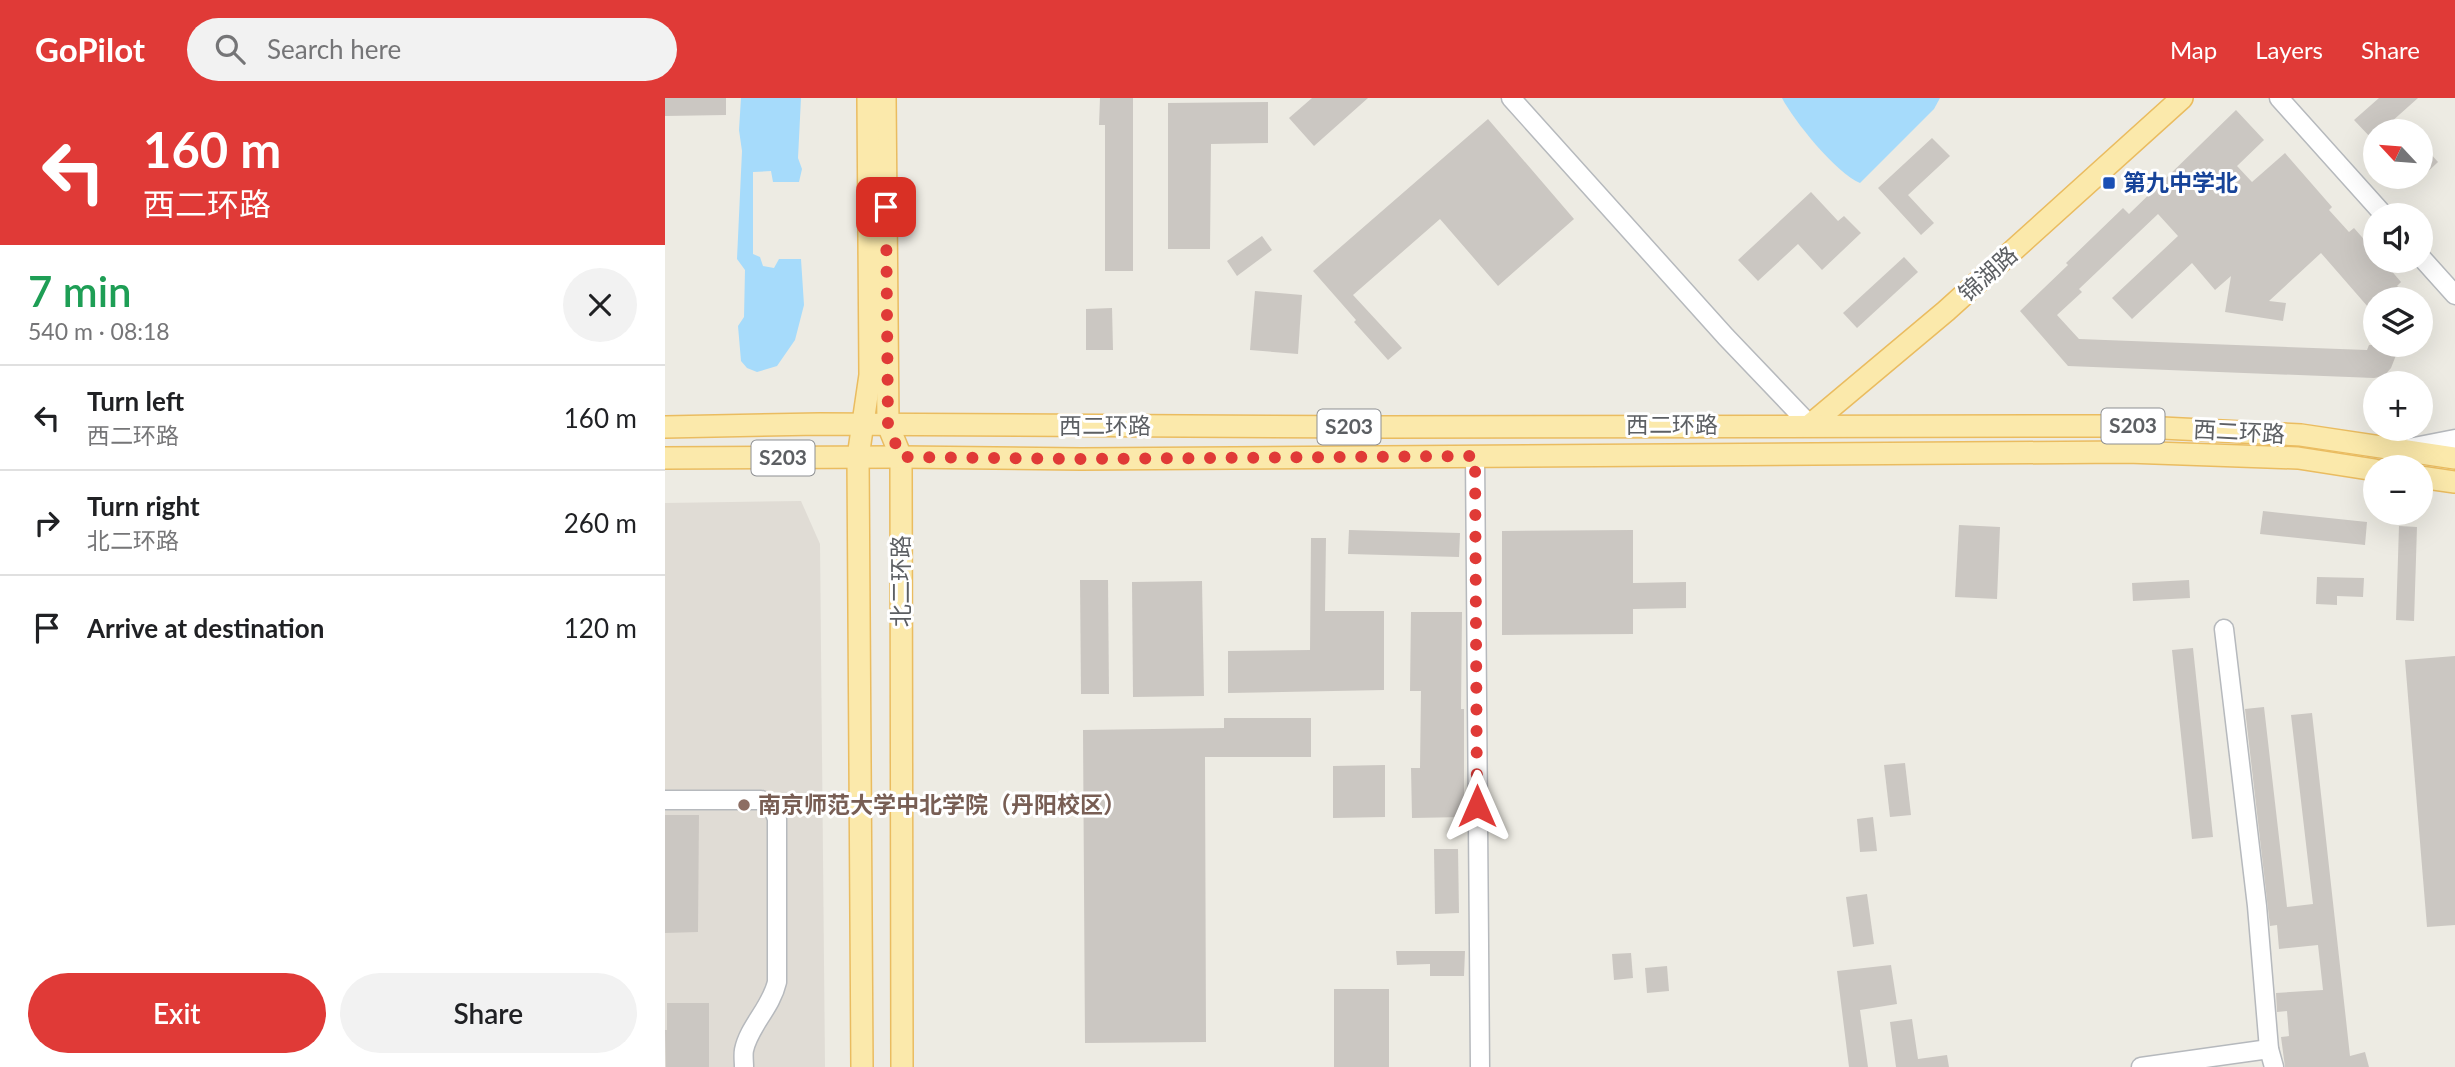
<!DOCTYPE html>
<meta charset="utf-8">
<style>
:root{--surface:#fff;--page:#f2f2f2;--text:#202124;--muted:#757577;--line:#e0e0e0;--accent:#e03a37}
body{margin:0;font-family:Lato,"Noto Sans SC",sans-serif;background:var(--page);color:var(--text);height:100vh;display:flex;flex-direction:column;font-size:26px;white-space:nowrap}
*{box-sizing:border-box;margin:0}
p{font-size:23px;color:var(--muted)}
.icon{flex:none;width:38px;height:38px;fill:none;stroke:currentColor;stroke-width:2;stroke-linecap:round;stroke-linejoin:round}
.map{position:relative;flex:1;overflow:hidden}
.drawer{display:flex;flex-direction:column;background:var(--surface);width:665px}
.drawer>*{flex:none}
.guide{background:#e03a37;color:#fff;overflow:hidden}
.needle{width:46px;rotate:296deg}
.controls{position:absolute;left:1698px;top:21px;display:grid;gap:14px}
.controls a{display:grid;place-items:center;width:70px;height:70px;border-radius:50%;background:var(--surface);box-shadow:0 7px 28px #0002;font-size:35px}
.pin{position:absolute;display:grid;place-items:center;width:60px;height:60px;color:#fff;margin:-30px;border-radius:14px;box-shadow:0 4px 10px #0006}
.me{position:absolute;width:77px;margin:-38px;rotate:0deg;stroke-linejoin:round;filter:drop-shadow(0 0 5px #0008)}
.turn{display:flex;align-items:center;gap:24px;height:147px;padding:0 28px;font-size:32px}
.turn .icon{width:91px;height:91px;stroke-width:2.5}
.turn b{display:block;font-size:49px;line-height:60px}
.round{display:grid;place-items:center;flex:none;width:74px;height:74px;border-radius:37px;background:var(--page)}
.summary{display:flex;align-items:center;justify-content:space-between;height:119px;padding:0 28px}
h1{font-size:42px;font-weight:600;line-height:52px;color:#1e9e55}
.cta{display:flex;gap:14px;margin-top:auto;padding:14px 28px}
.cta a{flex:1;height:80px;border-radius:42px;background:var(--accent);color:#fff;font-size:28px;font-weight:600;line-height:80px;text-align:center}
.cta a+a{background:var(--page);color:var(--text)}
ul{padding:0;list-style:none}
li{display:flex;align-items:center;gap:21px;height:105px;padding:0 28px;border-top:2px solid var(--line)}
li div{flex:1}
li b{display:block;font-size:26px}
li em{font-style:normal}
header{display:flex;align-items:center;gap:42px;box-sizing:border-box;height:98px;padding:0 35px;background:var(--accent);color:#fff}
header strong{font-size:33px}
nav{display:flex;gap:38px;margin-inline-start:auto;font-size:24px}
.search{width:490px;height:63px;background:var(--page);display:flex;align-items:center;gap:18px;box-sizing:border-box;padding:0 24px;border-radius:38px;color:var(--muted);font-size:26px}
main{display:flex;flex:1;min-height:0}
.map>svg:first-child{display:block}
.education{fill:#e0dcd5}
.water{fill:#a6dbfb}
.building{fill:#cbc7c2}
.lines{fill:none;stroke-linecap:round;stroke-linejoin:round}
.minor-casing{stroke:#b6b9bd;stroke-width:21}
.major-casing{stroke:#eabc60;stroke-width:24}
.minor{stroke:#fff;stroke-width:18}
.major{stroke:#fbe9ab;stroke-width:21}
.route{stroke:#e03a37;stroke-width:12;stroke-dasharray:0 21.6}
.transit-dot{fill:#1a4fb4;stroke:#fff;stroke-width:2.5}
.education-dot{fill:#8d6e63;stroke:#fff;stroke-width:2.5}
.labels{text-anchor:middle;stroke-width:6;stroke-linejoin:round;paint-order:stroke}
.shield{fill:#fff;stroke:#8d8f92;stroke-width:2}
.shield-label{font-size:21px;font-weight:bold;fill:#5c5f63}
.transit-label{font-size:23px;font-weight:bold;fill:#164399;stroke:#fff;text-anchor:start}
.street-label{font-size:23px;fill:#5c5f63;stroke:#fff}
.education-label{font-size:23px;font-weight:bold;fill:#785e54;stroke:#fff;text-anchor:start}
</style>
<header>
<strong>GoPilot</strong>
<div class="search"><svg class="icon" aria-label="search" viewBox="0 0 24 24"><circle cx="10" cy="10" r="6"/><path d="M15 15l6 6"/></svg>Search here</div>
<nav><a>Map</a><a>Layers</a><a>Share</a></nav>
</header>
<main>
<section class="drawer">
<div class="guide">
<div class="turn"><svg class="icon" aria-label="left" viewBox="0 0 24 24"><path d="M17 20v-9H6M10 6l-5 5 5 5"/></svg><div><b>160 m</b>西二环路</div></div>
</div>
<div class="summary"><div><h1>7 min</h1><p>540 m · 08:18</p></div><a class="round"><svg class="icon" aria-label="close" viewBox="0 0 24 24"><path d="M6 6l12 12M18 6L6 18"/></svg></a></div>
<ul>
<li><svg class="icon" aria-label="left" viewBox="0 0 24 24"><path d="M17 20v-9H6M10 6l-5 5 5 5"/></svg><div><b>Turn left</b><p>西二环路</p></div><em>160 m</em></li>
<li><svg class="icon" aria-label="right" viewBox="0 0 24 24"><path d="M7 20v-9h11M14 6l5 5-5 5"/></svg><div><b>Turn right</b><p>北二环路</p></div><em>260 m</em></li>
<li><svg class="icon" aria-label="arrive" viewBox="0 0 24 24"><path d="M6 21V4h12l-3 4 3 4H6"/></svg><div><b>Arrive at destination</b></div><em>120 m</em></li>
</ul>
<div class="cta"><a>Exit</a><a>Share</a></div>
</section>
<div class="map">
<svg width="1790" height="969" viewBox="0 0 1790 969">
<rect width="100%" height="100%" fill="#edebe3"/>
<polygon class="education" points="136,403 155,446 160,969 0,969 0,405"/>
<g class="water">
<polygon points="76,0 136,0 133,60 137,71 134,84 108,84 106,73 88,74 88,156 95,159 98,168 109,170 114,161 136,161 139,207 130,242 112,268 92,274 82,270 76,263 73,228 79,219 80,172 72,161 77,53 74,32"/>
<path d="M1117,0H1275L1269,11L1195,85C1171,75 1129,23 1117,0Z"/>
</g>
<g class="building">
<polygon points="0,0 61,0 61,17 0,18"/>
<polygon points="435,0 468,0 468,173 440,173 440,27 434,27"/>
<polygon points="647,0 703,0 649,48 624,20"/>
<polygon points="1714,0 1753,0 1716,33 1710,33 1710,39 1707,41 1689,22"/>
<polygon points="603,4 603,45 546,46 545,151 503,151 503,5"/>
<polygon points="1571,12 1599,42 1572,68 1587,84 1620,55 1667,109 1664,112 1684,134 1689,130 1710,154 1710,163 1718,163 1736,184 1732,188 1756,201 1710,201 1710,217 1656,155 1604,203 1621,205 1618,223 1560,214 1566,178 1550,192 1527,165 1467,221 1447,200 1513,138 1493,116 1414,191 1417,194 1392,217 1414,241 1702,252 1704,247 1735,247 1726,270 1719,278 1709,280 1403,268 1355,213 1403,167 1401,165 1458,110 1464,116"/>
<polygon points="823,21 909,121 833,188 775,121 688,197 737,250 723,262 689,224 691,222 648,173"/>
<polygon points="1267,40 1285,58 1243,97 1269,125 1256,137 1213,90"/>
<polygon points="1755,44 1773,64 1755,81"/>
<polygon points="1146,94 1173,123 1179,118 1196,135 1157,172 1133,146 1093,183 1073,162"/>
<polygon points="597,138 607,152 572,178 562,163"/>
<polygon points="1239,159 1253,174 1192,230 1178,215"/>
<polygon points="590,193 637,197 633,256 585,252"/>
<polygon points="447,210 448,252 421,252 421,211"/>
<polygon points="1598,413 1702,424 1700,447 1595,436"/>
<polygon points="1294,427 1335,429 1332,501 1290,499"/>
<polygon points="1734,428 1752,429 1749,523 1731,522"/>
<polygon points="684,432 795,435 794,459 683,456"/>
<polygon points="968,432 968,485 1021,484 1021,510 968,511 968,536 837,537 837,433"/>
<polygon points="646,440 661,440 660,513 719,513 719,592 563,595 563,553 645,552"/>
<polygon points="1652,479 1699,480 1698,499 1672,498 1672,507 1651,506"/>
<polygon points="415,482 443,482 444,596 416,596"/>
<polygon points="1524,482 1525,500 1468,503 1467,485"/>
<polygon points="537,483 539,598 468,599 467,484"/>
<polygon points="746,514 797,514 796,611 799,611 799,719 747,720 746,670 755,670 756,593 745,593"/>
<polygon points="1528,550 1548,739 1527,741 1507,552"/>
<polygon points="1790,558 1790,827 1762,829 1740,562"/>
<polygon points="1599,609 1622,809 1648,806 1626,617 1647,615 1685,958 1700,954 1704,969 1620,969 1616,939 1624,938 1622,913 1612,914 1611,895 1658,892 1653,847 1614,851 1612,827 1605,828 1580,611"/>
<polygon points="559,620 646,620 646,659 540,659 541,944 420,945 418,632 559,630"/>
<polygon points="1240,665 1246,717 1225,719 1219,667"/>
<polygon points="720,667 720,719 668,720 668,668"/>
<polygon points="0,717 34,717 33,834 0,835"/>
<polygon points="1208,719 1212,753 1195,754 1192,721"/>
<polygon points="769,751 793,751 794,815 770,816"/>
<polygon points="1202,796 1209,846 1188,849 1181,799"/>
<polygon points="731,853 800,853 799,878 765,878 765,866 732,867"/>
<polygon points="966,855 968,880 949,882 947,856"/>
<polygon points="1226,867 1232,906 1195,912 1203,969 1184,969 1172,873"/>
<polygon points="1002,868 1004,893 982,895 980,870"/>
<rect x="669" y="891" width="55" height="78"/>
<polygon points="2,905 44,905 44,969 1,969 0,932 2,932"/>
<polygon points="1247,921 1253,961 1282,957 1284,969 1231,969 1225,924"/>
</g>
<g class="lines">
<g class="minor-casing">
<g id="minor">
<polyline points="846,0 1061,239 1145,327"/>
<polyline points="1614,0 1719,117"/>
<polyline points="1755,158 1790,197"/>
<polyline points="1744,350 1790,341"/>
<polyline points="810,358 815,969"/>
<polyline points="1559,531 1592,808 1604,951 1609,969"/>
<path d="M0,702H96L107,707L112,721V884C106,910 84,928 79,952C78,957 79,964 79,969"/>
<polyline points="1476,969 1604,951"/>
</g>
</g>
<g class="major-casing">
<g id="major">
<polyline points="220,0 223,327 236,359 237,969"/>
<polyline points="1145,327 1281,213 1517,0"/>
<polyline points="0,329 155,326 719,329 1457,328 1636,337 1790,360"/>
<polyline points="0,360 236,359 416,361 1462,354 1633,360 1710,372"/>
<polyline points="1755,379 1790,384"/>
<polyline points="197,969 193,359 205,277 203,0"/>
</g>
</g>
<use href="#minor" class="minor"/>
<use href="#major" class="major"/>
</g>
<g class="lines">
<polyline class="route" points="221,109 223,327 236,359 416,361 810,358 812,708"/>
</g>
<rect class="transit-dot" x="1437" y="78" width="14" height="14" rx="3.5"/>
<circle class="education-dot" cx="79" cy="707" r="7"/>
<g class="labels">
<g class="shield">
<rect x="1436.5" y="310.5" width="63" height="35" rx="5"/>
<rect x="652.5" y="311.5" width="63" height="35" rx="5"/>
<rect x="86.5" y="342.5" width="63" height="35" rx="5"/>
</g>
<g class="shield-label">
<text x="1468" y="335">S203</text>
<text x="684" y="336">S203</text>
<text x="118" y="367">S203</text>
</g>
<g class="transit-label">
<text x="1458" y="93">第九中学北</text>
</g>
<g class="street-label">
<text transform="translate(1323 176) rotate(-42)" y="8">锦湖路</text>
<text x="1007" y="335">西二环路</text>
<text x="440" y="336">西二环路</text>
<text transform="translate(1574 334) rotate(3)" y="8">西二环路</text>
<text transform="translate(236 483) rotate(-90)" y="8">北二环路</text>
</g>
<g class="education-label">
<text x="93" y="715">南京师范大学中北学院（丹阳校区）</text>
</g>
</g>
</svg>
<div class="controls">
<a><svg class="needle" viewBox="-14 -14 28 28"><path d="M0-13l5 13h-10z" fill="#e53935"/><path d="M0 13l5-13h-10z" fill="#757577"/></svg></a>
<a><svg class="icon" aria-label="sound" viewBox="0 0 24 24"><path d="M4 9h4l5-4v14l-5-4H4zM17 9q2 3 0 6"/></svg></a>
<a><svg class="icon" aria-label="layers" viewBox="0 0 24 24"><path d="M12 4l9 5-9 5-9-5zM3 14l9 5 9-5"/></svg></a>
<a>+</a>
<a>−</a>
</div>
<div class="pin" style="left:221px;top:109px;background:#d93025"><svg class="icon" aria-label="arrive" viewBox="0 0 24 24"><path d="M6 21V4h12l-3 4 3 4H6"/></svg></div>
<svg class="me" style="left:812px;top:708px" viewBox="-20 -20 40 40"><path d="M0-17L14 15 0 8-14 15z" fill="#e03a37" stroke="#fff" stroke-width="4"/></svg>
</div>
</main>
